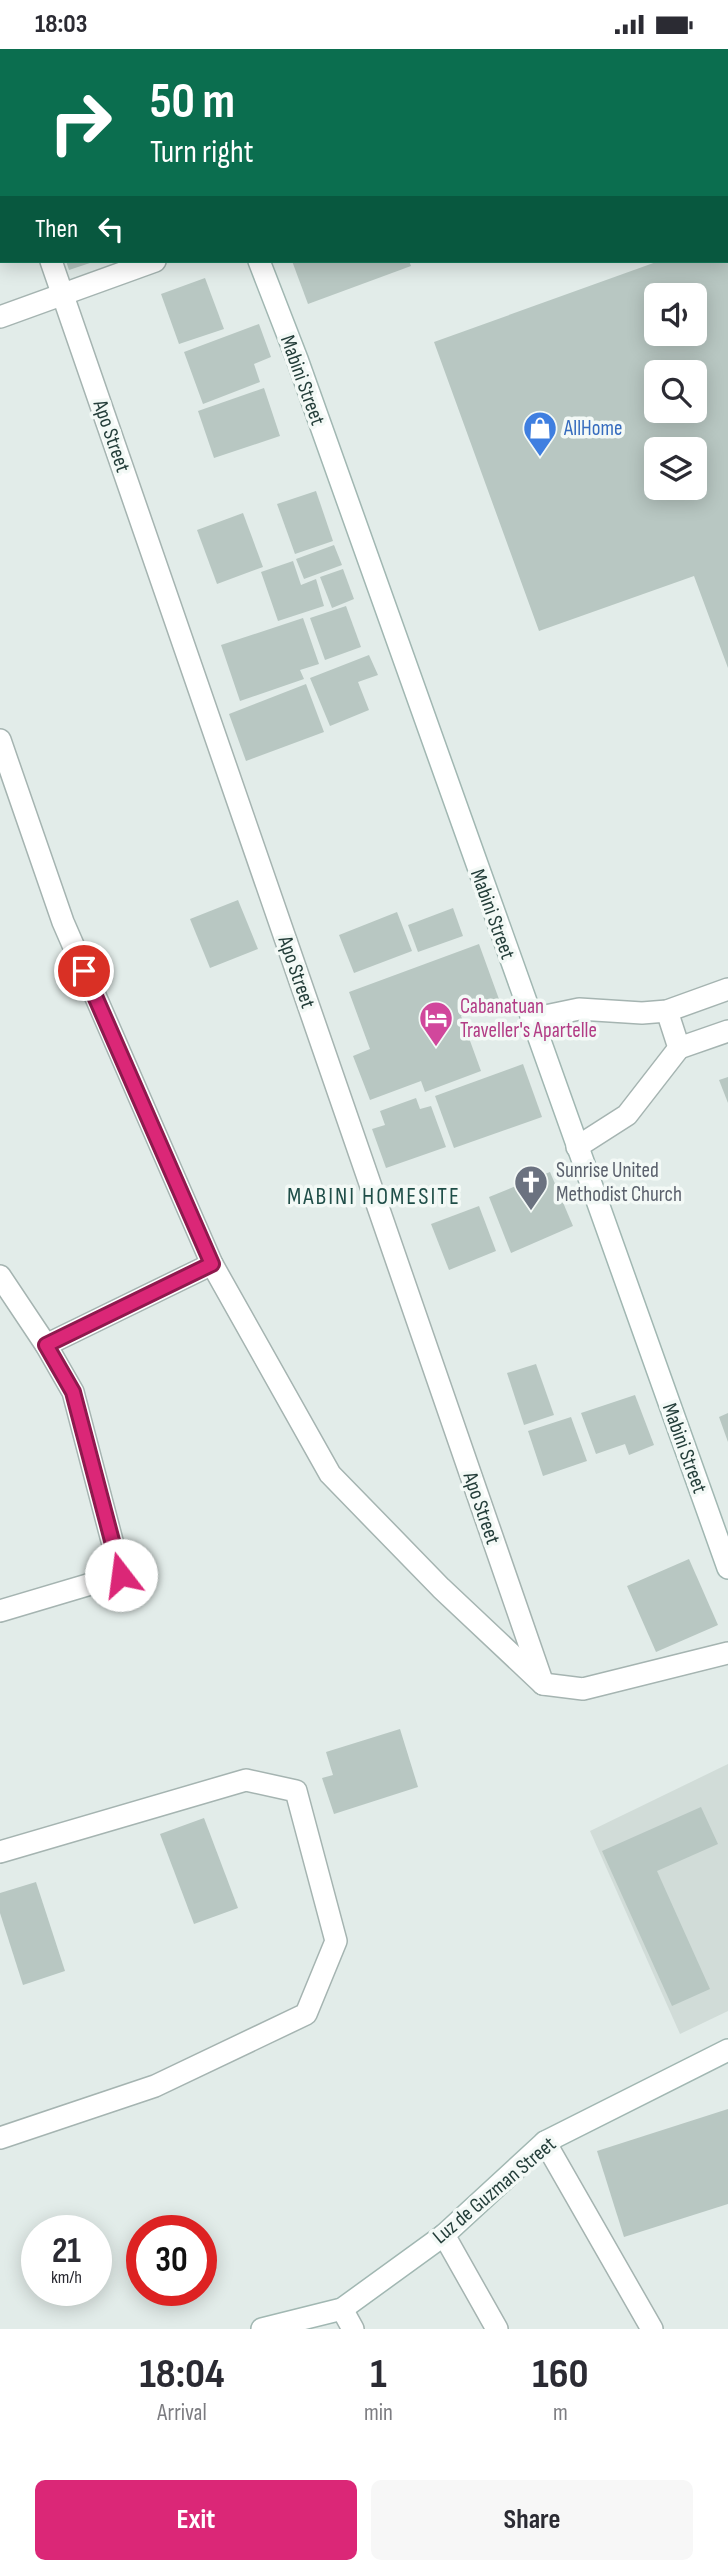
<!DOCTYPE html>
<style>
:root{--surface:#fff;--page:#f7f7f7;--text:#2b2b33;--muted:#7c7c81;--accent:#db2777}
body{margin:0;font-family:"Sofia Sans Condensed",sans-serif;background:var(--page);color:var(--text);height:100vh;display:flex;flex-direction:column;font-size:26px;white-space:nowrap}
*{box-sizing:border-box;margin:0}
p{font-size:23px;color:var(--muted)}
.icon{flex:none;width:38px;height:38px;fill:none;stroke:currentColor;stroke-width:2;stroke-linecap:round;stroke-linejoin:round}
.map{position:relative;height:2280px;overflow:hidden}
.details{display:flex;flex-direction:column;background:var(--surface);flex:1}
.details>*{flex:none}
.banner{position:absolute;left:0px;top:0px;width:728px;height:214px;box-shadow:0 4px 18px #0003;background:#0b6e4f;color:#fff;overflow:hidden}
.fabs{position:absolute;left:644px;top:234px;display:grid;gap:14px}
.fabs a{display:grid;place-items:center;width:63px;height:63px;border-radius:10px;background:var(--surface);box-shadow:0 4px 18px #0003;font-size:35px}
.speed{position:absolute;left:21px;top:2166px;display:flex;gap:14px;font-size:35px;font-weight:700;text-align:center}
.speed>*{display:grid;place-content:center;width:91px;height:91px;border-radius:50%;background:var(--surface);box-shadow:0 4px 18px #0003;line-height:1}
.speed small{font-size:18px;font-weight:400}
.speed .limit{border:10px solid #d22;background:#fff;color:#111}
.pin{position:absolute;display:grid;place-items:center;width:60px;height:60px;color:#fff;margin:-30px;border:4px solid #fff;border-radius:50%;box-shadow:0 2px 7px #0007}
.me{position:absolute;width:77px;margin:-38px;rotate:345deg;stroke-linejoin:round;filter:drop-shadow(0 0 5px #0008)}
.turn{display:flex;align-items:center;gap:24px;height:147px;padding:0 35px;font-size:32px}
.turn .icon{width:91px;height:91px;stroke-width:2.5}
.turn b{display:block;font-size:49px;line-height:60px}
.then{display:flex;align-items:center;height:66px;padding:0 35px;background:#0003;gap:14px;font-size:26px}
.eta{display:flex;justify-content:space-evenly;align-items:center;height:119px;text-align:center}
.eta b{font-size:42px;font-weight:700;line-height:49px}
.cta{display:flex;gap:14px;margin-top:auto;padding:14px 35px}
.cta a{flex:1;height:80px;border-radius:10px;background:var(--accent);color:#fff;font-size:28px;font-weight:700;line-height:80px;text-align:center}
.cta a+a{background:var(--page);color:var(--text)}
.status{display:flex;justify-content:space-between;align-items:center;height:49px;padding:0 35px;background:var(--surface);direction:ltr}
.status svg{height:19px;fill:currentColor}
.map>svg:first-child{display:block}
.built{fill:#d1dcd8}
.building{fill:#b8c7c2;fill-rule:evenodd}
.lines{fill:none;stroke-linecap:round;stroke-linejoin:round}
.street-casing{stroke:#a5b4b1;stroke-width:24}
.secondary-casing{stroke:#a1b7b2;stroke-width:24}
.street{stroke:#fff;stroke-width:21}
.secondary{stroke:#fff;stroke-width:21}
.route-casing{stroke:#8e194d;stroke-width:18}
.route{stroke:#db2777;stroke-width:12}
.labels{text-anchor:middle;stroke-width:7;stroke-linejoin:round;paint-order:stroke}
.street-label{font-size:21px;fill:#233d39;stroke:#f3f9f6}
.shop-label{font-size:21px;fill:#366cbe;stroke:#f3f9f6;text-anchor:start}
.hotel-label{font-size:21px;fill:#b23c85;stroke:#f3f9f6;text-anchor:start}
.worship-label{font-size:21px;fill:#5b616d;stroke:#f3f9f6;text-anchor:start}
.quarter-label{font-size:24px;letter-spacing:2px;fill:#1f4e48;stroke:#f3f9f6}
</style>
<div class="status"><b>18:03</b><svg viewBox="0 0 49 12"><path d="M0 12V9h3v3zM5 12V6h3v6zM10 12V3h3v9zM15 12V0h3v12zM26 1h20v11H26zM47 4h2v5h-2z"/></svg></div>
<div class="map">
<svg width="728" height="2280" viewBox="0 0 728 2280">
<rect width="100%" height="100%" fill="#e2ece9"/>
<polygon class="built" points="728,1715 728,1962 680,1985 590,1782"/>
<g class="building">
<polygon points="66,212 96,212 69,221"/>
<polygon points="292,212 409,212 411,217 308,255"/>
<path d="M659,212H728V619L694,527L539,582L434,293ZM656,247H695V285H656ZM656,324H695V362H656ZM656,401H695V439H656Z"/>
<polygon points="205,229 224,280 179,295 161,245"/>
<polygon points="259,275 271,308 254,315 260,333 203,355 184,303"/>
<polygon points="264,339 280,387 214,409 198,362"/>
<polygon points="316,442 333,492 295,505 277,455"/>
<polygon points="243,464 263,518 217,535 197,481"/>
<polygon points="334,496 342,516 304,530 296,510"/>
<polygon points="293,512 301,536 316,530 324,557 278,572 261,523"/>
<polygon points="343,520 354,550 332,559 320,528"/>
<polygon points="346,557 361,598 325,611 310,569"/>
<polygon points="303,569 319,615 300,621 304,630 240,652 221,596"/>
<polygon points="369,606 378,626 358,633 369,661 330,677 310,629"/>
<polygon points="306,635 324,683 246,712 229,665"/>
<polygon points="238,851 258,900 210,919 190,870"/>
<polygon points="453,859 463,887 418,903 408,876"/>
<polygon points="397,863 412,902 354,924 339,886"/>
<polygon points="479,895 500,953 461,967 481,1022 425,1043 421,1032 370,1051 353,1007 370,1000 349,943"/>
<polygon points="523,1015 542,1068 454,1099 435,1047"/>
<polygon points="728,1028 728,1054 719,1031"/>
<polygon points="416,1049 420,1060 431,1057 446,1098 386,1119 372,1080 385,1076 380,1062"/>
<polygon points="550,1123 573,1177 511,1204 489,1148"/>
<polygon points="479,1157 496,1202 449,1221 431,1175"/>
<polygon points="536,1315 554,1366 524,1376 507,1324"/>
<polygon points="635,1346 654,1396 629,1406 625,1395 596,1405 581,1364"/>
<polygon points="728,1364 728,1393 719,1368"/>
<polygon points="571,1368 587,1412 543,1427 528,1382"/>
<polygon points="689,1510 718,1576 656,1603 627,1537"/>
<polygon points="400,1680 418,1738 334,1765 322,1729 333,1726 326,1703"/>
<polygon points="701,1758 718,1795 657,1822 710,1940 672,1957 602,1802"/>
<polygon points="204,1769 238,1859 194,1875 160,1785"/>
<polygon points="36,1833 65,1922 23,1936 0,1864 0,1844"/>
<polygon points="728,2060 728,2155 624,2188 597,2102"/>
</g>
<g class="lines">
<g class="street-casing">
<g id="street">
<polyline points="405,0 406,2"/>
<polyline points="726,10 728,9"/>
<polyline points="0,68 2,73"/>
<polyline points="51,212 543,1635"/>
<polyline points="0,268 155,212"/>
<polyline points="0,691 63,873 212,1215 330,1425 441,1539 543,1635 583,1640 728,1604"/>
<polyline points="531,970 579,960 642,964 667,962 728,940"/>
<polyline points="679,999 728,982"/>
<polyline points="577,1098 627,1066 679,999 667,962"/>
<polyline points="0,1227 46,1296 73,1343 121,1526 0,1562"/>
<polyline points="46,1296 212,1215"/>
<polyline points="0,1803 246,1731 296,1742 336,1892 306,1965 155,2037 0,2089"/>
<polyline points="545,2093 652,2280"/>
<polyline points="444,2186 497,2280"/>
<polyline points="342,2260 353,2280"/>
</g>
</g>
<g class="secondary-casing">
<g id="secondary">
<polyline points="183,0 184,2"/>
<polyline points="259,212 297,310 728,1519"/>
<polyline points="262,2280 342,2260 444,2186 545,2093 728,2001"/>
</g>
</g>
<use href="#street" class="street"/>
<use href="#secondary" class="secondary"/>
</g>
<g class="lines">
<g class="route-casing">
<polyline id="route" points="84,922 212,1215 46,1296 73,1343 121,1526"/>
</g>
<use href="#route" class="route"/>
</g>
<defs>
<g id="shop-pin" transform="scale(1.75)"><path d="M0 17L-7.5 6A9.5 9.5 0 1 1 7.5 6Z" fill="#3f7fe0" stroke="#f3f9f6"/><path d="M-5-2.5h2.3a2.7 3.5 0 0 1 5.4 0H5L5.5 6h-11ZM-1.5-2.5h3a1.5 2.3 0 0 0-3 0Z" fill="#fff"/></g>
<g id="hotel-pin" transform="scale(1.75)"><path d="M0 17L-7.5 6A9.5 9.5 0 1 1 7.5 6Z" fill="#d1479c" stroke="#f3f9f6"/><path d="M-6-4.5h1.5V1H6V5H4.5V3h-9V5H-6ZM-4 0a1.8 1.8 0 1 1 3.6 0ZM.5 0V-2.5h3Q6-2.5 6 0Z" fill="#fff"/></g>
<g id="church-pin" transform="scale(1.75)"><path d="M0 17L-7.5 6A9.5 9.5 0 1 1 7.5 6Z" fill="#6b7280" stroke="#f3f9f6"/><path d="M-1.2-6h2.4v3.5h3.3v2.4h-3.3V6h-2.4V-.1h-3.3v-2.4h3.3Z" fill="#fff"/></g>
</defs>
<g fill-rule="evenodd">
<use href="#shop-pin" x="540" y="379"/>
<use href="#hotel-pin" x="436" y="969"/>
<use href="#church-pin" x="531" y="1133"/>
</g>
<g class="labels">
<g class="street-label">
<text transform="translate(303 331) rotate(70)" y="7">Mabini Street</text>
<text transform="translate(112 387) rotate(71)" y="7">Apo Street</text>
<text transform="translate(493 865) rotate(70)" y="7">Mabini Street</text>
<text transform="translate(297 923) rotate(71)" y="7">Apo Street</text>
<text transform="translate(685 1399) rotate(70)" y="7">Mabini Street</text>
<text transform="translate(482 1459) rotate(71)" y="7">Apo Street</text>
<text transform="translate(494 2141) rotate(-40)" y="7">Luz de Guzman Street</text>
</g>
<g class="shop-label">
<text x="564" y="386">AllHome</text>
</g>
<g class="hotel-label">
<text x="460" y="964">Cabanatuan<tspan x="460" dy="24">Traveller's Apartelle</tspan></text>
</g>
<g class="worship-label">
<text x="556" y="1128">Sunrise United<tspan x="556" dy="24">Methodist Church</tspan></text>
</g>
<g class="quarter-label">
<text x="374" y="1155">MABINI HOMESITE</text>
</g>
</g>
</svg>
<div class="fabs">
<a><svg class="icon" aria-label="sound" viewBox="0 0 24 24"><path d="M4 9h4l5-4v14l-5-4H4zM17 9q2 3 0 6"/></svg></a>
<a><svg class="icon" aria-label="search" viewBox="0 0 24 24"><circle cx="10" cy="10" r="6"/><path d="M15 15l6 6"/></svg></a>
<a><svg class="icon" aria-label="layers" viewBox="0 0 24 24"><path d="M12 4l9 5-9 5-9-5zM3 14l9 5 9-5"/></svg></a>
</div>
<div class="speed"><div>21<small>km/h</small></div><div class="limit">30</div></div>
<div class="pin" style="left:84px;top:922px;background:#d93025"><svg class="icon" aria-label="arrive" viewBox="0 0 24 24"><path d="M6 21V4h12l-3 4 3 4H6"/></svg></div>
<svg class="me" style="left:121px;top:1526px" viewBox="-20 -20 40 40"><circle r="19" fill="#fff"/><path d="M0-13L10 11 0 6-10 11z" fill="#db2777"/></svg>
<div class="banner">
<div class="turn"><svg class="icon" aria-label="right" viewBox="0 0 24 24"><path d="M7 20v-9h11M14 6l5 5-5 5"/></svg><div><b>50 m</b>Turn right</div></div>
<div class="then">Then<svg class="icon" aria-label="left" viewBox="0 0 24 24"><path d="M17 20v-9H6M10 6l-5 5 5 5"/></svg></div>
</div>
</div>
<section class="details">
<div class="eta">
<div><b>18:04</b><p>Arrival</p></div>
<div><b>1</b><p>min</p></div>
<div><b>160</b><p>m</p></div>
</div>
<div class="cta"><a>Exit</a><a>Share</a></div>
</section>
